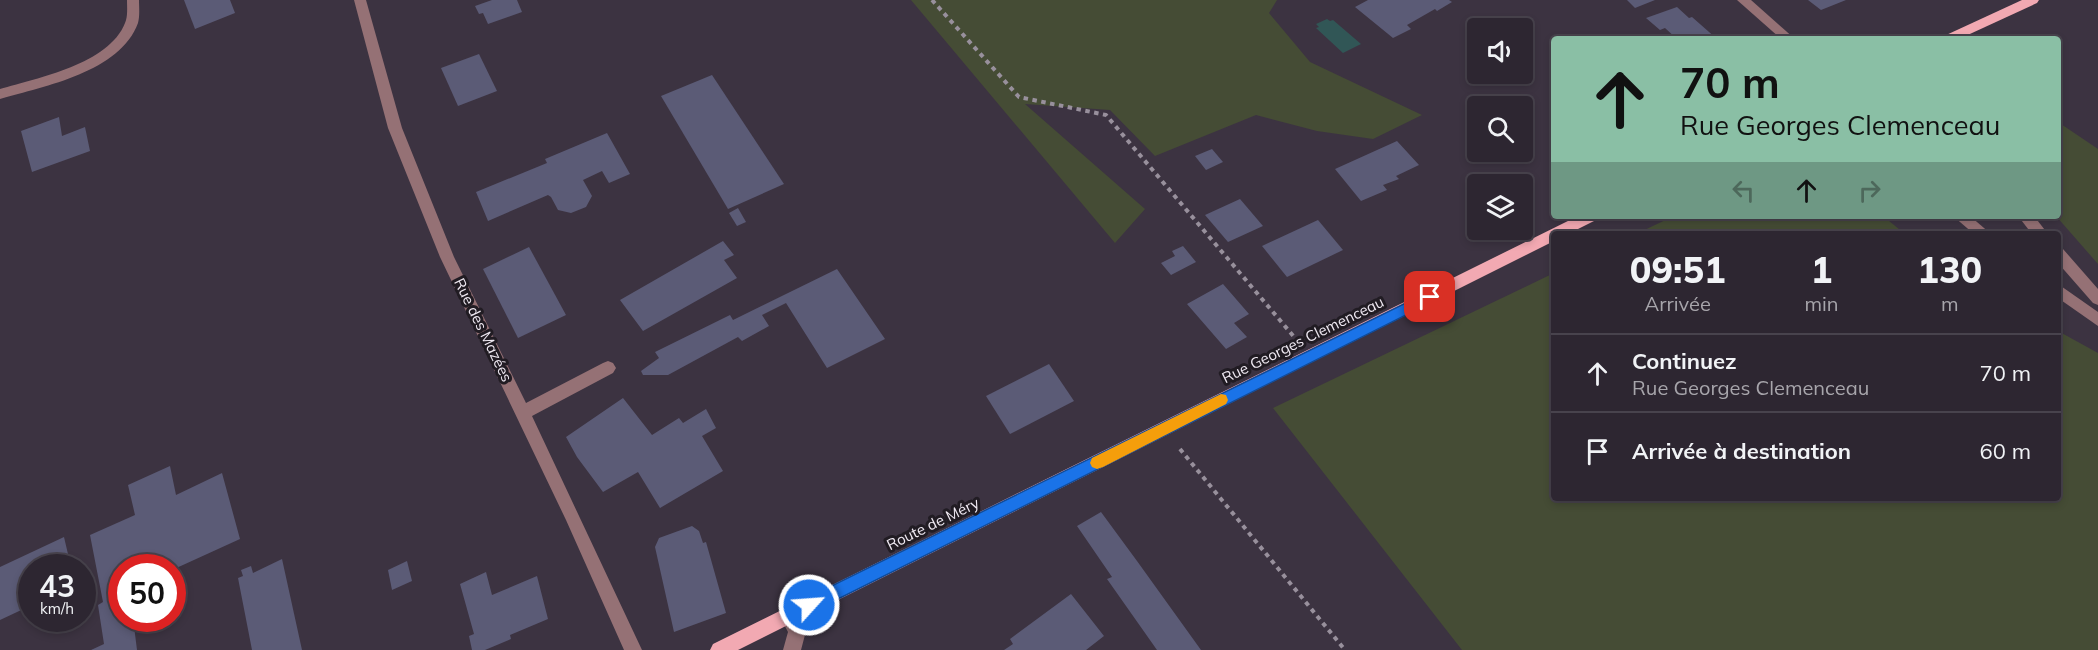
<!DOCTYPE html>
<html lang="fr">
<meta charset="utf-8">
<style>
:root{--surface:#2d2631;--page:#352e39;--text:#f1f3f6;--muted:#a7a5ab;--line:#48434d}
body{margin:0;font-family:Mulish,sans-serif;background:var(--page);color:var(--text);height:100vh;display:flex;flex-direction:column;font-size:22px;white-space:nowrap}
*{box-sizing:border-box;margin:0}
p{font-size:20px;color:var(--muted)}
.icon{flex:none;width:33px;height:33px;fill:none;stroke:currentColor;stroke-width:2;stroke-linecap:round;stroke-linejoin:round}
.map{position:relative;flex:1;overflow:hidden}
.side{position:absolute;left:1551px;top:231px;width:510px;height:270px;display:flex;flex-direction:column;background:var(--surface);border-radius:6px;box-shadow:0 3px 9px #0003,0 0 0 2px var(--line)}
.side>*{flex:none}
.hud{position:absolute;left:1551px;top:36px;width:510px;height:183px;border-radius:6px;box-shadow:0 3px 9px #0003,0 0 0 2px var(--line);background:#8abfa5;color:#111;overflow:hidden}
.tools{position:absolute;left:1467px;top:18px;display:grid;gap:12px}
.tools a{display:grid;place-items:center;width:66px;height:66px;border-radius:6px;background:var(--surface);box-shadow:0 3px 9px #0003,0 0 0 2px var(--line);font-size:30px}
.speed{position:absolute;left:18px;top:554px;display:flex;gap:12px;font-size:30px;font-weight:700;text-align:center}
.speed>*{display:grid;place-content:center;width:78px;height:78px;border-radius:50%;background:var(--surface);box-shadow:0 3px 9px #0003,0 0 0 2px var(--line);line-height:1}
.speed small{font-size:15px;font-weight:400}
.speed .limit{border:9px solid #d22;background:#fff;color:#111}
.pin{position:absolute;display:grid;place-items:center;width:51px;height:51px;color:#fff;margin:-26px;border-radius:12px;box-shadow:0 3px 9px #0006}
.me{position:absolute;width:66px;margin:-33px;rotate:64deg;stroke-linejoin:round;filter:drop-shadow(0 0 4px #0008)}
.turn{display:flex;align-items:center;gap:21px;height:126px;padding:0 30px;font-size:27px}
.turn .icon{width:78px;height:78px;stroke-width:2.5}
.turn b{display:block;font-size:42px;line-height:51px}
.lanes{display:flex;align-items:center;height:57px;padding:0 30px;background:#0003;justify-content:center;gap:30px;direction:ltr}
.lanes .off{opacity:.35}
.eta{display:flex;justify-content:space-evenly;align-items:center;height:102px;text-align:center}
.eta b{font-size:36px;font-weight:800;line-height:42px}
ul{padding:0;list-style:none}
li{display:flex;align-items:center;gap:18px;height:78px;padding:0 30px;border-top:2px solid var(--line)}
li div{flex:1}
li b{display:block;font-size:22px}
li em{font-style:normal}
.map>svg:first-child{display:block}
.green{fill:#454c35}
.water{fill:#315656}
.building{fill:#5b5b76}
.lines{fill:none;stroke-linecap:round;stroke-linejoin:round}
.path{stroke:#98909c;stroke-width:4;stroke-dasharray:4.5 4.5;stroke-linecap:butt}
.minor{fill:#957175;fill-rule:evenodd}
.major{fill:#f2a9b2;fill-rule:evenodd}
.route{fill:#1a73e8;stroke:#114b97;stroke-width:1.5}
.slow{fill:#f59e0b}
.labels{text-anchor:middle;stroke-width:6;stroke-linejoin:round;paint-order:stroke}
.street-label{font-size:15px;fill:#f0eaf3;stroke:#211c23}
</style>
<div class="map">
<svg width="2098" height="650" viewBox="0 0 2098 650">
<rect width="100%" height="100%" fill="#3c3341"/>
<g class="green">
<polygon points="911,0 1277,0 1269,13 1310,62 1422,115 1373,139 1317,131 1256,115 1155,156 1110,110 1025,104 1145,209 1115,243"/>
<polygon points="2058,122 2098,149 2098,264 2056,216 2058,216"/>
<polygon points="1674,216 1883,216 1905,234 1636,234"/>
<polygon points="1554,273 1554,498 2058,498 2058,331 2098,353 2098,650 1462,650 1273,408"/>
</g>
<polygon class="water" points="1327,19 1330,21 1333,20 1361,44 1343,53 1316,28 1319,27 1316,24"/>
<g class="building">
<polygon points="184,0 230,0 235,13 195,29"/>
<polygon points="492,0 517,0 522,12 488,24 483,13 479,14 475,6"/>
<polygon points="1368,0 1449,0 1452,2 1437,11 1435,9 1407,25 1411,29 1393,38 1355,7"/>
<polygon points="1627,0 1655,0 1635,8"/>
<polygon points="1808,0 1846,0 1821,10"/>
<polygon points="1677,7 1689,18 1692,17 1717,39 1677,39 1665,28 1660,30 1646,18"/>
<polygon points="479,54 497,91 458,106 441,68"/>
<polygon points="712,75 784,184 728,209 661,96"/>
<polygon points="59,117 62,136 85,127 90,151 32,172 21,131"/>
<polygon points="607,133 630,174 609,183 602,171 583,180 592,196 586,207 571,213 558,210 551,197 548,195 488,221 476,192 547,163 545,159"/>
<polygon points="1397,141 1419,165 1396,176 1399,179 1383,185 1387,190 1361,201 1335,169"/>
<polygon points="1212,149 1223,162 1206,170 1195,156"/>
<polygon points="1240,199 1263,226 1228,242 1205,215"/>
<polygon points="738,208 746,222 737,226 729,213"/>
<polygon points="1318,220 1343,250 1287,277 1262,246"/>
<polygon points="723,241 734,255 724,260 737,278 643,331 620,300"/>
<polygon points="1183,246 1196,262 1171,275 1161,263 1175,256 1172,251"/>
<polygon points="529,247 566,315 518,338 483,269"/>
<polygon points="837,269 885,339 827,368 786,303 762,315 769,326 742,341 738,337 668,375 643,375 641,371 659,358 655,352 730,315 733,320"/>
<polygon points="1223,284 1249,314 1234,323 1247,337 1226,349 1187,304"/>
<polygon points="1049,364 1074,401 1010,434 986,396"/>
<polygon points="623,398 652,435 679,418 683,423 706,409 716,428 702,436 723,471 660,508 638,472 603,492 577,457 566,437"/>
<polygon points="170,466 176,495 222,473 240,539 172,570 172,567 122,567 122,618 133,618 137,650 91,650 104,644 98,605 103,602 90,535 135,515 128,485"/>
<polygon points="1101,512 1137,561 1201,650 1157,650 1107,579 1112,577 1077,526"/>
<polygon points="692,526 699,531 703,543 706,542 726,613 674,632 655,547 659,538"/>
<polygon points="64,537 71,567 32,567 32,605 0,620 0,567"/>
<polygon points="282,559 302,650 252,650 238,578 243,576 241,570 251,566 253,573"/>
<polygon points="407,561 412,581 392,590 388,570"/>
<polygon points="486,572 492,595 537,576 548,619 510,635 511,639 485,650 472,650 469,636 474,634 460,584"/>
<polygon points="1071,594 1104,636 1086,650 1004,650 1013,644 1010,639"/>
</g>
<g class="lines">
<g class="path">
<polyline points="932,0 1019,97 1106,115 1295,338"/>
<polyline points="1180,449 1345,650"/>
</g>
<g class="minor">
<path d="M127,0H139C139,7 140,16 138,23C120,72 45,86 0,99V89C38,78 109,64 125,23C128,17 127,7 127,0Z"/>
<polygon points="354,0 366,0 402,128 454,257 526,403 603,363 608,361 613,363 616,368 613,373 532,416 642,650 624,650 566,520 440,257 388,128"/>
<polygon points="1737,0 1751,0 1795,39 1781,39"/>
<polygon points="1953,216 1970,216 1991,234 1974,234"/>
<polygon points="2018,216 2034,216 2048,234 2032,234"/>
<polygon points="2058,247 2063,249 2098,289 2098,305 2093,303 2058,263"/>
<polygon points="2058,284 2098,312 2098,326 2058,298"/>
<polygon points="788,607 794,609 806,631 801,650 783,650 788,632 779,615 782,609"/>
</g>
<g class="major">
<polygon points="2022,0 2039,0 2037,3 1959,39 1942,39 1944,36"/>
<polygon points="1578,216 1598,216 1596,220 1568,234 1554,234 1554,241 738,650 710,650 713,644"/>
</g>
</g>
<polygon class="route" points="1430,291 1434,293 1436,297 1434,301 814,611 809,613 803,611 801,605 803,600"/>
<polygon class="slow" points="1221,394 1226,395 1228,400 1226,404 1103,467 1097,469 1092,467 1090,463 1092,458"/>
<g class="labels">
<g class="street-label">
<text transform="translate(483 330) rotate(64)" y="5">Rue des Mazées</text>
<text transform="translate(1303 340) rotate(-26)" y="5">Rue Georges Clemenceau</text>
<text transform="translate(933 524) rotate(-26)" y="5">Route de Méry</text>
</g>
</g>
</svg>
<div class="tools">
<a><svg class="icon" aria-label="sound" viewBox="0 0 24 24"><path d="M4 9h4l5-4v14l-5-4H4zM17 9q2 3 0 6"/></svg></a>
<a><svg class="icon" aria-label="search" viewBox="0 0 24 24"><circle cx="10" cy="10" r="6"/><path d="M15 15l6 6"/></svg></a>
<a><svg class="icon" aria-label="layers" viewBox="0 0 24 24"><path d="M12 4l9 5-9 5-9-5zM3 14l9 5 9-5"/></svg></a>
</div>
<div class="speed"><div>43<small>km/h</small></div><div class="limit">50</div></div>
<div class="pin" style="left:1430px;top:297px;background:#d93025"><svg class="icon" aria-label="arrive" viewBox="0 0 24 24"><path d="M6 21V4h12l-3 4 3 4H6"/></svg></div>
<svg class="me" style="left:809px;top:605px" viewBox="-20 -20 40 40"><circle r="17" fill="#1a73e8" stroke="#fff" stroke-width="3"/><path d="M0-11L8 9 0 5-8 9z" fill="#fff"/></svg>
<div class="hud">
<div class="turn"><svg class="icon" aria-label="ahead" viewBox="0 0 24 24"><path d="M12 20V5M6 11l6-6 6 6"/></svg><div><b>70 m</b>Rue Georges Clemenceau</div></div>
<div class="lanes"><svg class="icon off" aria-label="left" viewBox="0 0 24 24"><path d="M17 20v-9H6M10 6l-5 5 5 5"/></svg><svg class="icon" aria-label="ahead" viewBox="0 0 24 24"><path d="M12 20V5M6 11l6-6 6 6"/></svg><svg class="icon off" aria-label="right" viewBox="0 0 24 24"><path d="M7 20v-9h11M14 6l5 5-5 5"/></svg></div>
</div>
<section class="side">
<div class="eta">
<div><b>09:51</b><p>Arrivée</p></div>
<div><b>1</b><p>min</p></div>
<div><b>130</b><p>m</p></div>
</div>
<ul>
<li><svg class="icon" aria-label="ahead" viewBox="0 0 24 24"><path d="M12 20V5M6 11l6-6 6 6"/></svg><div><b>Continuez</b><p>Rue Georges Clemenceau</p></div><em>70 m</em></li>
<li><svg class="icon" aria-label="arrive" viewBox="0 0 24 24"><path d="M6 21V4h12l-3 4 3 4H6"/></svg><div><b>Arrivée à destination</b></div><em>60 m</em></li>
</ul>
</section>
</div>
